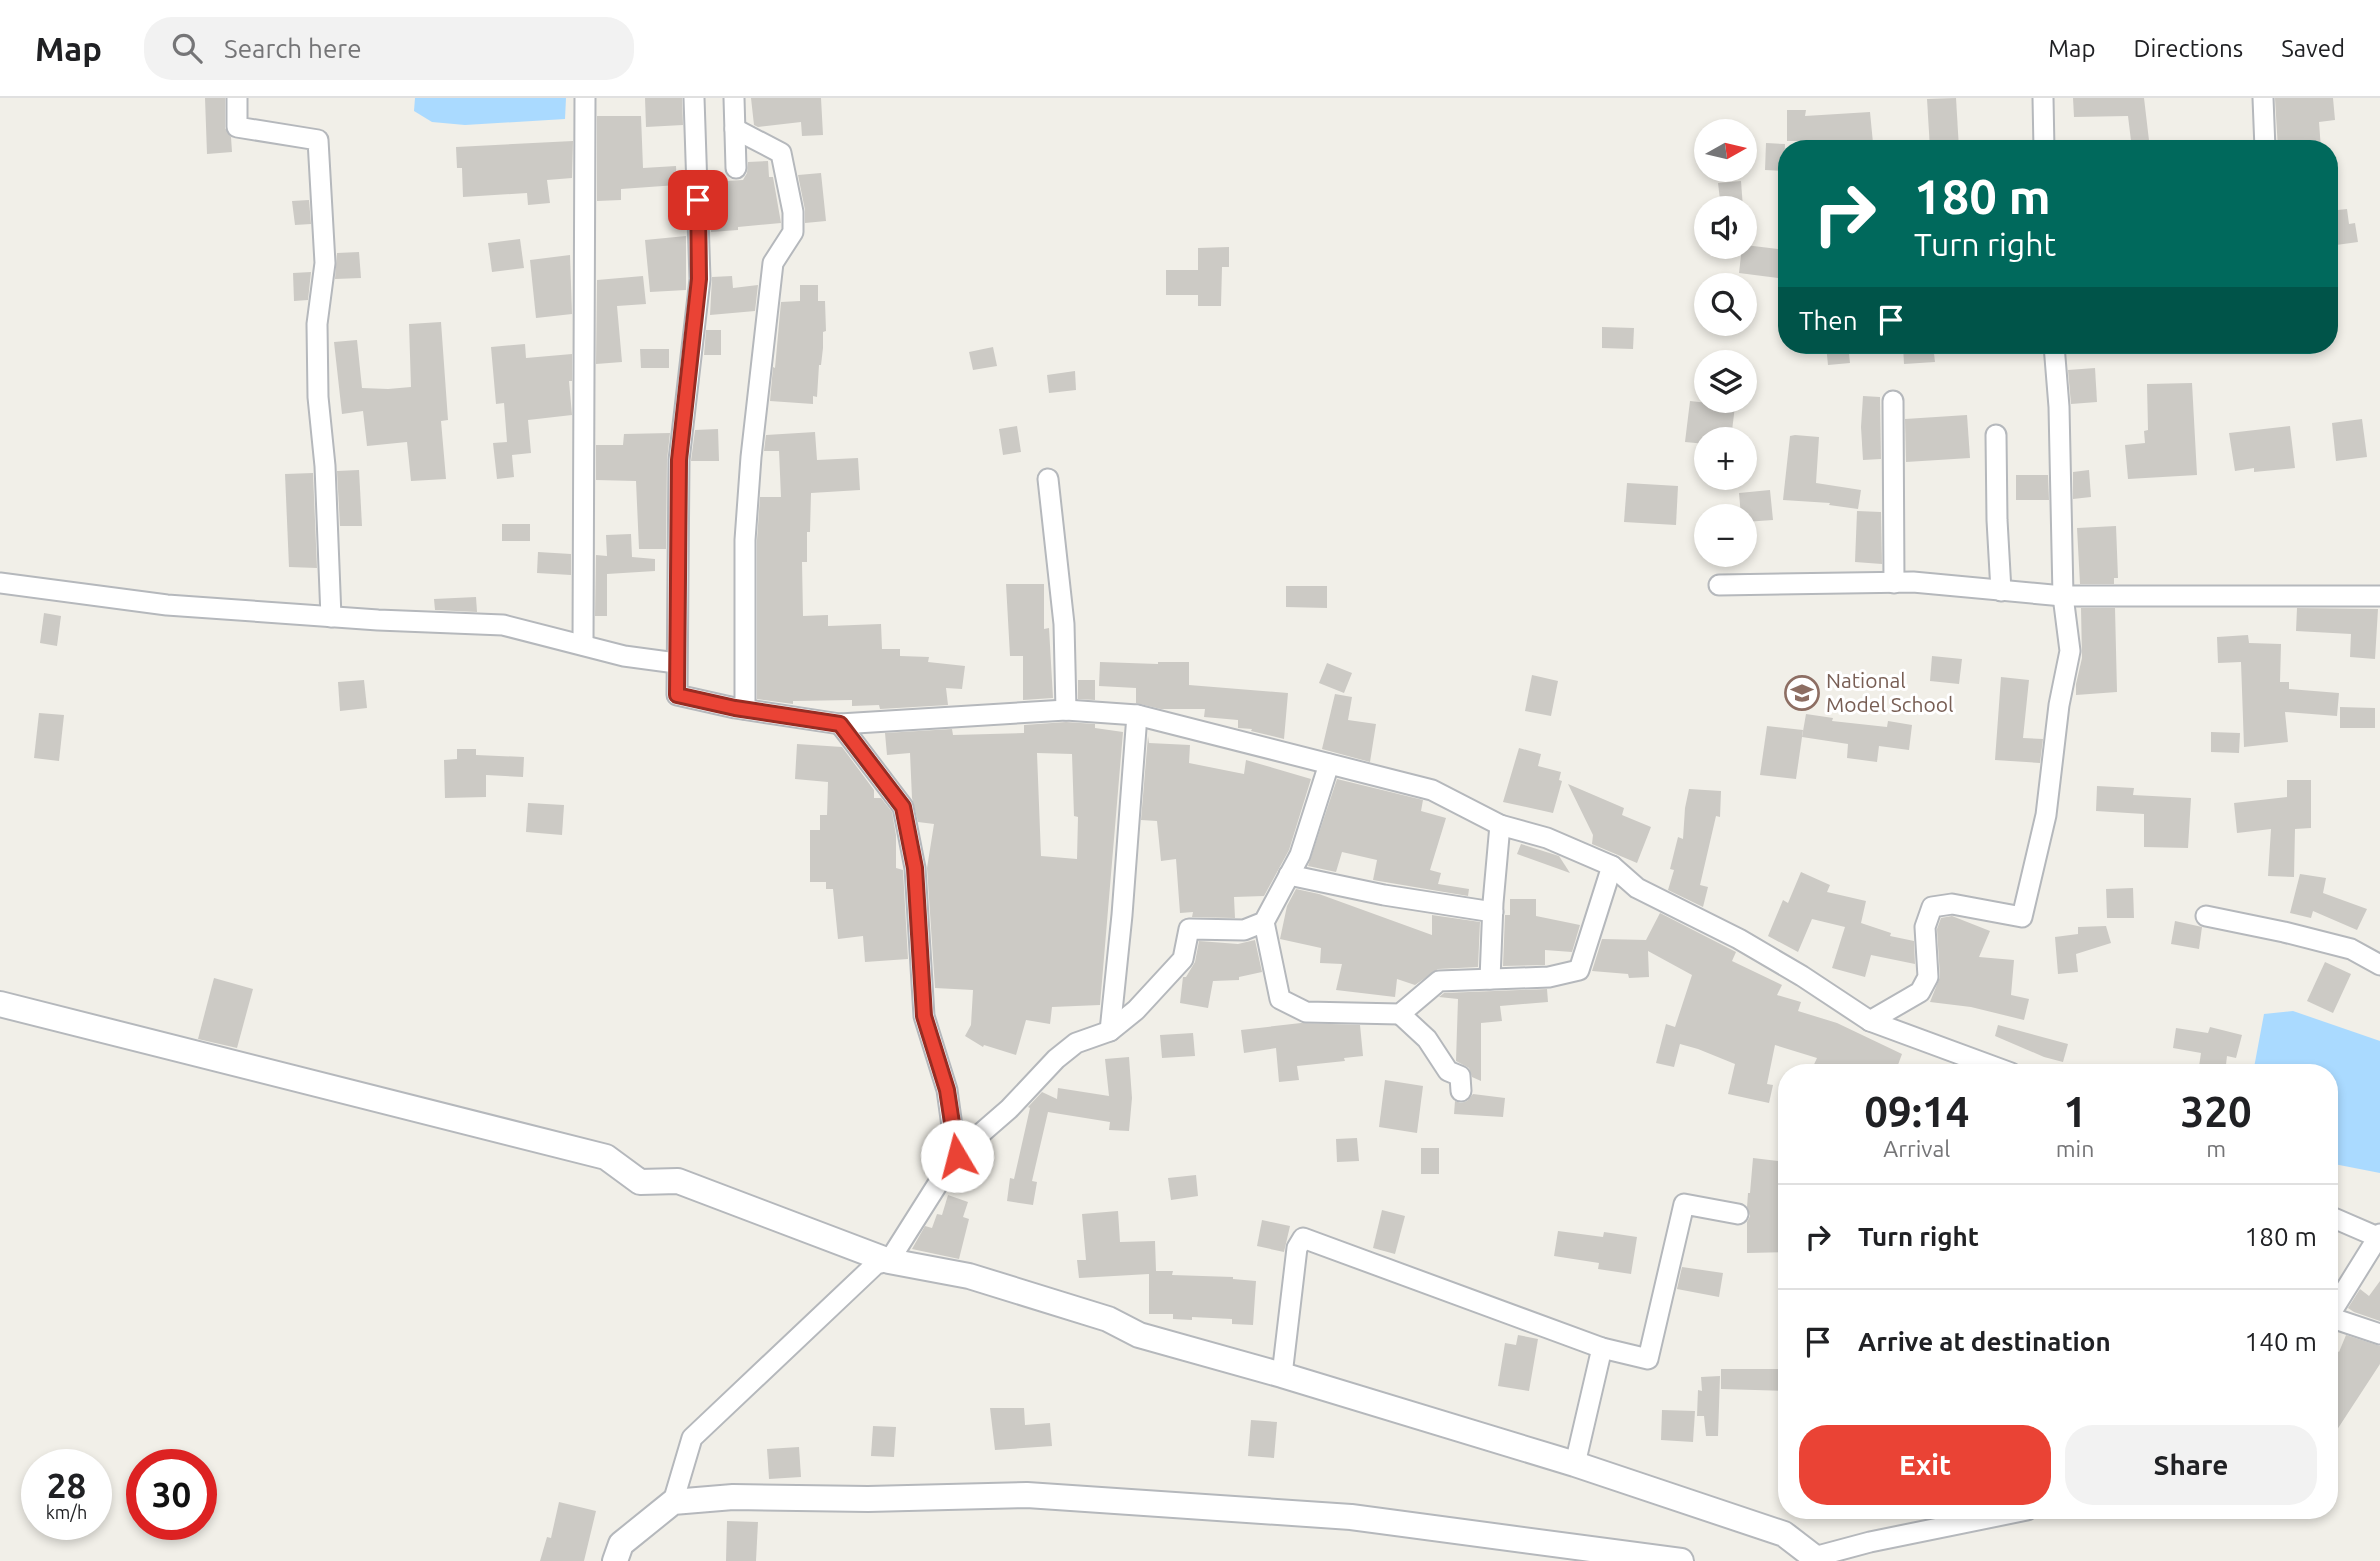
<!DOCTYPE html>
<meta charset="utf-8">
<style>
:root{--surface:#fff;--page:#f2f2f2;--text:#202124;--muted:#757577;--line:#e0e0e0;--accent:#ea4335}
body{margin:0;font-family:Ubuntu,sans-serif;background:var(--page);color:var(--text);height:100vh;display:flex;flex-direction:column;font-size:26px;white-space:nowrap}
*{box-sizing:border-box;margin:0}
p{font-size:23px;color:var(--muted)}
.icon{flex:none;width:38px;height:38px;fill:none;stroke:currentColor;stroke-width:2;stroke-linecap:round;stroke-linejoin:round}
.map{position:relative;flex:1;overflow:hidden}
.details{position:absolute;left:1778px;top:966px;width:560px;height:455px;display:flex;flex-direction:column;background:var(--surface);border-radius:28px;box-shadow:0 4px 10px #0003}
.details>*{flex:none}
.banner{position:absolute;left:1778px;top:42px;width:560px;height:214px;border-radius:28px;box-shadow:0 4px 10px #0003;background:#00695c;color:#fff;overflow:hidden}
.needle{width:46px;rotate:82deg}
.fabs{position:absolute;left:1694px;top:21px;display:grid;gap:14px}
.fabs a{display:grid;place-items:center;width:63px;height:63px;border-radius:50%;background:var(--surface);box-shadow:0 4px 10px #0003;font-size:35px}
.speed{position:absolute;left:21px;top:1351px;display:flex;gap:14px;font-size:35px;font-weight:700;text-align:center}
.speed>*{display:grid;place-content:center;width:91px;height:91px;border-radius:50%;background:var(--surface);box-shadow:0 4px 10px #0003;line-height:1}
.speed small{font-size:18px;font-weight:400}
.speed .limit{border:10px solid #d22;background:#fff;color:#111}
.pin{position:absolute;display:grid;place-items:center;width:60px;height:60px;color:#fff;margin:-30px;border-radius:14px;box-shadow:0 4px 10px #0006}
.me{position:absolute;width:77px;margin:-38px;rotate:352deg;stroke-linejoin:round;filter:drop-shadow(0 0 5px #0008)}
.turn{display:flex;align-items:center;gap:24px;height:147px;padding:0 21px;font-size:32px}
.turn .icon{width:91px;height:91px;stroke-width:2.5}
.turn b{display:block;font-size:49px;line-height:60px}
.then{display:flex;align-items:center;height:66px;padding:0 21px;background:#0003;gap:14px;font-size:26px}
.eta{display:flex;justify-content:space-evenly;align-items:center;height:119px;text-align:center}
.eta b{font-size:42px;font-weight:700;line-height:49px}
.cta{display:flex;gap:14px;margin-top:auto;padding:14px 21px}
.cta a{flex:1;height:80px;border-radius:28px;background:var(--accent);color:#fff;font-size:28px;font-weight:700;line-height:80px;text-align:center}
.cta a+a{background:var(--page);color:var(--text)}
ul{padding:0;list-style:none}
li{display:flex;align-items:center;gap:21px;height:105px;padding:0 21px;border-top:2px solid var(--line)}
li div{flex:1}
li b{display:block;font-size:26px}
li em{font-style:normal}
header{display:flex;align-items:center;gap:42px;box-sizing:border-box;height:98px;padding:0 35px;background:var(--surface);border-bottom:2px solid var(--line)}
header strong{font-size:33px}
nav{display:flex;gap:38px;margin-inline-start:auto;font-size:24px}
.search{width:490px;height:63px;background:var(--page);display:flex;align-items:center;gap:18px;box-sizing:border-box;padding:0 24px;border-radius:28px;color:var(--muted);font-size:26px}
.map>svg:first-child{display:block}
.water{fill:#aadaff}
.building{fill:#cccac5;fill-rule:evenodd}
.lines{fill:none;stroke-linecap:round;stroke-linejoin:round}
.minor-casing{stroke:#b5b8bc;stroke-width:23}
.tertiary-casing{stroke:#b5b8bc;stroke-width:28}
.minor{stroke:#fff;stroke-width:19}
.tertiary{stroke:#fff;stroke-width:24}
.route-casing{stroke:#982c22;stroke-width:18}
.route{stroke:#ea4335;stroke-width:12}
.labels{text-anchor:middle;stroke-width:6;stroke-linejoin:round;paint-order:stroke}
.education-label{font-size:21px;fill:#785e54;stroke:#fff;text-anchor:start}
</style>
<header>
<strong>Map</strong>
<div class="search"><svg class="icon" aria-label="search" viewBox="0 0 24 24"><circle cx="10" cy="10" r="6"/><path d="M15 15l6 6"/></svg>Search here</div>
<nav><a>Map</a><a>Directions</a><a>Saved</a></nav>
</header>
<div class="map">
<svg width="2380" height="1463" viewBox="0 0 2380 1463">
<rect width="100%" height="100%" fill="#f1efe8"/>
<g class="water">
<polygon points="415,0 566,0 565,21 465,27 432,24 414,13"/>
<polygon points="2293,913 2380,943 2380,1075 2329,1065 2329,975 2253,975 2264,916"/>
</g>
<g class="building">
<polygon points="205,0 225,0 225,30 231,39 232,54 207,56"/>
<polygon points="645,0 682,0 683,27 646,29"/>
<polygon points="751,0 821,0 823,37 802,38 801,24 758,29 754,27"/>
<polygon points="1956,0 1959,51 1930,51 1927,1"/>
<polygon points="2073,0 2144,0 2150,51 2132,51 2128,18 2074,19"/>
<polygon points="2275,0 2333,0 2335,22 2319,24 2321,51 2278,51"/>
<polygon points="1787,12 1806,12 1805,18 1870,14 1873,45 1851,47 1850,43 1787,43"/>
<polygon points="597,18 641,18 643,70 676,68 677,87 621,91 621,102 597,103"/>
<polygon points="573,43 572,80 547,82 550,105 528,107 527,95 463,99 462,70 457,70 456,49"/>
<polygon points="1766,45 1785,46 1784,73 1765,72"/>
<polygon points="768,63 769,79 773,79 781,125 738,129 738,132 711,134 709,84 743,82 747,75 748,64"/>
<polygon points="821,75 826,123 805,125 805,112 798,77"/>
<polygon points="1741,83 1743,110 1721,110 1718,85"/>
<polygon points="309,102 311,126 295,127 292,103"/>
<polygon points="2347,111 2349,126 2355,125 2358,144 2329,148 2329,113"/>
<polygon points="686,138 686,192 650,194 645,142"/>
<polygon points="520,141 524,170 492,174 488,145"/>
<polygon points="1745,147 1787,152 1787,181 1739,175 1742,149"/>
<polygon points="1229,149 1229,169 1222,169 1221,208 1198,208 1198,197 1166,197 1166,172 1198,172 1198,150"/>
<polygon points="359,154 361,180 335,181 337,155"/>
<polygon points="570,157 572,216 536,220 530,162"/>
<polygon points="311,174 308,202 294,203 293,175"/>
<polygon points="643,178 646,206 617,208 622,264 596,266 597,182"/>
<polygon points="732,178 733,190 758,187 755,213 710,217 712,179"/>
<polygon points="800,187 818,187 818,203 825,203 826,233 823,234 823,250 821,267 819,267 817,299 813,298 813,306 770,303 773,269 775,270 781,204 800,203"/>
<polygon points="441,224 448,322 441,323 446,381 411,383 407,344 367,348 363,313 342,316 334,244 357,242 362,290 388,291 411,289 409,226"/>
<polygon points="1602,229 1634,230 1633,251 1602,250"/>
<polygon points="706,232 721,232 721,257 704,257"/>
<polygon points="525,246 526,260 572,256 572,283 569,283 572,317 528,322 531,355 512,357 514,379 497,381 493,345 507,344 504,305 496,306 491,249"/>
<polygon points="1826,247 1848,247 1850,265 1828,267"/>
<polygon points="1933,247 1935,264 1904,266 1903,248"/>
<polygon points="993,249 997,268 973,272 969,254"/>
<polygon points="640,251 669,251 669,270 641,270"/>
<polygon points="2095,270 2097,304 2071,306 2068,272"/>
<polygon points="1075,273 1076,292 1049,295 1047,277"/>
<polygon points="2192,285 2197,377 2128,381 2125,347 2145,345 2144,333 2148,332 2147,286"/>
<polygon points="1863,298 1880,299 1881,361 1863,362 1861,329"/>
<polygon points="1690,303 1735,308 1731,341 1706,341 1706,346 1685,344"/>
<polygon points="1967,317 1970,360 1906,364 1905,321"/>
<polygon points="2362,321 2367,359 2336,363 2332,325"/>
<polygon points="1017,328 1021,354 1003,357 999,331"/>
<polygon points="2290,328 2295,370 2254,374 2254,370 2235,373 2229,335"/>
<polygon points="718,331 719,363 691,363 695,332"/>
<polygon points="815,334 817,362 858,360 860,392 811,395 810,434 807,434 807,464 802,464 803,518 828,517 828,528 881,526 882,551 900,551 900,558 929,559 928,564 965,568 962,591 946,590 948,607 880,611 879,607 852,608 852,602 793,603 793,606 757,601 757,442 760,399 781,399 779,353 764,353 766,337"/>
<polygon points="670,335 667,362 666,451 639,451 636,383 596,382 596,347 623,347 624,336"/>
<polygon points="1795,337 1819,339 1816,385 1861,392 1858,411 1829,407 1830,405 1783,402 1790,338"/>
<polygon points="359,372 362,428 340,428 337,373"/>
<polygon points="2089,372 2091,399 2073,401 2073,374"/>
<polygon points="313,375 317,470 289,469 285,376"/>
<polygon points="2016,377 2048,377 2049,402 2016,402"/>
<polygon points="1627,385 1678,388 1676,427 1624,424"/>
<polygon points="1770,392 1773,422 1745,424 1745,418 1741,418 1739,395"/>
<polygon points="1857,413 1881,414 1882,466 1855,464"/>
<rect x="502" y="426" width="28" height="17"/>
<polygon points="2116,428 2118,480 2114,480 2114,486 2080,486 2077,430"/>
<polygon points="631,436 632,459 655,461 655,473 607,476 607,518 595,518 596,457 607,458 606,437"/>
<polygon points="538,454 571,456 571,477 537,475"/>
<polygon points="1006,486 1044,486 1044,531 1049,530 1053,600 1023,602 1023,558 1010,558"/>
<polygon points="1286,488 1327,488 1327,510 1286,509"/>
<polygon points="476,499 477,514 435,512 434,501"/>
<polygon points="2081,510 2115,510 2117,594 2076,597 2076,586 2082,560"/>
<polygon points="2297,510 2378,511 2375,561 2350,559 2351,536 2296,533"/>
<polygon points="44,515 61,518 57,548 40,545"/>
<polygon points="2248,537 2249,545 2281,546 2280,584 2289,584 2289,591 2339,595 2337,618 2285,614 2288,644 2244,649 2241,564 2218,565 2217,539"/>
<polygon points="1932,558 1962,561 1959,586 1930,583"/>
<polygon points="1100,564 1158,566 1158,564 1189,564 1189,587 1288,595 1284,641 1251,633 1252,631 1238,630 1238,622 1204,619 1205,611 1161,611 1136,605 1136,590 1099,588"/>
<polygon points="1327,565 1352,575 1344,595 1319,585"/>
<polygon points="1532,577 1558,583 1551,618 1525,613"/>
<polygon points="2001,579 2029,582 2023,640 2043,641 2040,665 1995,662"/>
<polygon points="364,582 367,610 340,613 338,584"/>
<polygon points="1078,582 1095,582 1095,602 1078,601"/>
<polygon points="1335,596 1352,599 1348,622 1376,626 1370,664 1322,651"/>
<polygon points="2340,609 2375,610 2375,630 2340,630"/>
<polygon points="39,615 64,617 59,663 34,660"/>
<polygon points="1806,616 1833,620 1832,623 1887,629 1888,623 1912,627 1909,652 1879,648 1877,664 1847,660 1848,646 1802,639"/>
<path d="M1066,624L1095,626V630L1123,634L1100,907L1052,909L1050,926L1026,922L1016,957L984,947L983,949L965,938L971,927L973,892L935,890L927,770L934,726L918,724L912,700L910,655L887,657L885,635L952,631L953,637L1024,635V627ZM1037,655L1072,656L1074,718L1078,719L1077,761L1041,758Z"/>
<polygon points="1767,628 1803,632 1796,681 1760,677"/>
<polygon points="2211,634 2240,635 2239,655 2211,654"/>
<polygon points="1148,638 1149,645 1190,647 1189,665 1244,676 1246,662 1311,681 1289,752 1264,798 1234,799 1235,820 1192,819 1193,814 1180,815 1176,761 1161,763 1157,723 1141,722"/>
<polygon points="797,646 842,649 874,692 874,700 881,700 892,714 896,737 896,770 903,772 908,861 865,864 863,838 838,841 833,791 826,791 826,784 810,784 810,732 820,732 820,717 827,717 828,684 795,681"/>
<polygon points="1519,650 1541,656 1538,668 1561,674 1559,682 1562,683 1553,715 1503,704"/>
<polygon points="457,651 476,651 476,657 524,659 523,679 486,677 486,699 445,700 444,662 457,661"/>
<polygon points="1337,681 1423,702 1421,713 1446,720 1430,772 1441,775 1438,786 1469,791 1468,798 1373,782 1377,762 1342,754 1336,774 1308,768"/>
<polygon points="2287,682 2311,682 2311,730 2295,731 2294,779 2268,778 2271,731 2237,735 2234,705 2287,699"/>
<polygon points="1568,686 1624,710 1622,717 1651,729 1637,765 1592,746 1593,737"/>
<polygon points="2097,688 2134,690 2133,697 2191,700 2188,750 2144,749 2144,716 2096,713"/>
<polygon points="1689,691 1721,693 1720,719 1716,718 1700,787 1708,789 1703,809 1668,792 1674,772 1670,771 1678,739 1683,741 1685,710"/>
<polygon points="528,705 564,707 562,737 526,734"/>
<polygon points="1521,746 1559,758 1570,775 1517,756"/>
<polygon points="1801,774 1830,787 1827,794 1866,803 1861,825 1891,835 1890,838 1914,843 1915,866 1871,857 1865,879 1832,870 1845,829 1812,821 1798,854 1768,838 1783,802 1788,805"/>
<polygon points="2300,776 2326,780 2323,795 2367,811 2357,832 2313,813 2311,820 2290,815"/>
<polygon points="2133,790 2134,820 2107,820 2106,791"/>
<polygon points="1296,791 1319,796 1432,837 1432,817 1480,824 1478,869 1438,871 1415,887 1397,881 1395,899 1336,892 1342,866 1320,865 1321,850 1280,841 1287,808"/>
<polygon points="1510,801 1536,801 1536,818 1580,827 1572,854 1545,852 1545,867 1503,868 1505,817 1510,817"/>
<polygon points="1660,815 1736,854 1732,863 1782,887 1777,897 1801,904 1798,913 1837,925 1902,956 1895,975 1810,975 1817,960 1775,947 1767,986 1773,987 1769,1005 1728,996 1735,966 1698,951 1680,946 1674,969 1656,965 1666,926 1675,929 1692,877 1648,853 1649,879 1629,880 1628,876 1592,873 1602,841 1646,842"/>
<polygon points="1952,818 1990,833 1979,859 2014,862 2011,897 2029,901 2024,922 1971,909 1930,904 1940,879 1937,831 1941,820"/>
<polygon points="2175,823 2202,829 2199,851 2171,846"/>
<polygon points="2106,828 2111,845 2076,856 2078,874 2058,876 2055,839 2078,836 2078,829"/>
<polygon points="1255,842 1262,874 1239,879 1239,882 1213,883 1208,910 1180,905 1183,879 1186,879 1195,864 1199,843 1238,846"/>
<polygon points="2325,864 2351,876 2333,915 2307,903"/>
<polygon points="214,880 253,891 237,950 198,941"/>
<polygon points="1547,891 1548,904 1500,908 1502,923 1481,925 1481,983 1472,979 1469,970 1456,963 1458,901 1439,899 1444,895"/>
<polygon points="1301,925 1360,927 1363,958 1344,960 1345,963 1297,968 1299,982 1279,984 1276,950 1244,955 1241,932"/>
<polygon points="1998,927 2068,946 2063,964 2044,959 1995,938"/>
<polygon points="2210,929 2242,937 2236,960 2227,958 2225,975 2198,975 2201,955 2173,950 2176,930 2208,935"/>
<polygon points="1193,935 1195,958 1162,960 1160,937"/>
<polygon points="1129,959 1132,1000 1129,1033 1109,1032 1110,1024 1048,1014 1032,1083 1037,1084 1033,1107 1007,1103 1010,1080 1014,1081 1030,1010 1028,1009 1042,994 1057,1001 1058,990 1109,998 1105,961"/>
<polygon points="1385,982 1423,988 1417,1035 1379,1029"/>
<polygon points="1473,996 1505,1000 1503,1019 1454,1016 1455,1003 1461,1005 1467,1003"/>
<polygon points="1357,1040 1359,1063 1337,1064 1336,1041"/>
<rect x="1421" y="1050" width="18" height="26"/>
<polygon points="1753,1060 1787,1064 1787,1154 1747,1155 1747,1124 1750,1118 1747,1109 1748,1095 1750,1095"/>
<polygon points="1196,1077 1198,1098 1171,1102 1168,1080"/>
<polygon points="948,1097 968,1104 963,1119 969,1121 959,1161 912,1151 925,1128 932,1130 937,1116 942,1117"/>
<polygon points="1382,1112 1405,1118 1395,1156 1373,1150"/>
<polygon points="1118,1113 1120,1144 1155,1143 1156,1173 1173,1173 1172,1177 1233,1179 1233,1181 1256,1183 1253,1227 1232,1226 1232,1221 1192,1219 1192,1222 1173,1221 1173,1216 1149,1216 1149,1176 1079,1180 1077,1162 1086,1162 1082,1116"/>
<polygon points="1262,1122 1290,1128 1284,1154 1257,1148"/>
<polygon points="1558,1133 1603,1139 1604,1134 1637,1139 1631,1176 1598,1171 1599,1165 1554,1158"/>
<polygon points="1682,1169 1723,1175 1719,1199 1677,1191"/>
<polygon points="2380,1183 2380,1223 2354,1214 2348,1210 2360,1191 2369,1198"/>
<polygon points="1518,1237 1538,1241 1529,1293 1498,1288 1505,1245 1516,1247"/>
<polygon points="2346,1237 2380,1248 2380,1266 2329,1344 2329,1248 2339,1254"/>
<polygon points="1721,1271 1787,1271 1787,1293 1721,1291"/>
<polygon points="1720,1278 1718,1338 1706,1338 1704,1318 1697,1318 1698,1292 1702,1293 1701,1279"/>
<polygon points="990,1310 1024,1310 1025,1327 1050,1325 1052,1348 995,1352"/>
<polygon points="1662,1312 1695,1313 1693,1344 1661,1342"/>
<polygon points="1251,1322 1277,1324 1274,1360 1248,1358"/>
<polygon points="873,1328 896,1329 894,1359 871,1358"/>
<polygon points="799,1349 801,1379 769,1381 767,1351"/>
<polygon points="559,1404 596,1413 584,1463 540,1463 547,1439 551,1440"/>
<polygon points="727,1423 758,1424 756,1463 726,1463"/>
</g>
<g class="lines">
<g class="minor-casing">
<g id="minor">
<polyline points="237,0 237,29 318,42 325,165 317,226 318,299 325,368 331,519"/>
<polyline points="694,0 700,181 679,362 677,597 735,610 840,626 1066,612 1137,617 1432,692 1500,727 1547,740 1612,768 1637,790 1739,841 1802,878 1870,923 2011,975"/>
<polyline points="734,0 736,70"/>
<polyline points="2043,0 2044,51"/>
<polyline points="2263,0 2265,51"/>
<polyline points="735,31 781,55 793,114 793,134 773,165 751,359 745,442 745,611"/>
<polyline points="1893,303 1894,485"/>
<polyline points="1996,337 1997,422 2001,493"/>
<polyline points="1048,381 1064,526 1066,612"/>
<polyline points="0,485 167,507 378,522 503,527 624,558 676,565"/>
<polyline points="1719,487 1913,484 2063,498 2380,498"/>
<polyline points="583,547 585,0"/>
<polyline points="1289,777 1384,797 1493,814"/>
<polyline points="2206,818 2284,834 2351,851 2380,867"/>
<polyline points="1264,824 1280,901 1306,914 1400,916 1439,883 1549,879 1579,872 1612,768"/>
<polyline points="1490,881 1493,805 1500,727"/>
<polyline points="1400,916 1427,941 1448,973 1460,978 1461,993"/>
<polyline points="1870,923 1920,894 1928,879 1925,829 1932,809 1952,806 2022,819 2046,717 2059,607 2070,553 2063,498 2059,309 2054,247"/>
<polyline points="1110,933 1122,817 1137,617"/>
<polyline points="956,1057 1009,1011 1056,961 1076,945 1110,933 1136,912 1183,861 1189,831 1244,832 1264,824 1300,757 1329,666"/>
<polyline points="2329,1118 2380,1140"/>
<polyline points="2329,1218 2380,1136"/>
<polyline points="2329,1219 2380,1236"/>
<polyline points="1282,1277 1297,1150 1303,1140 1602,1250 1648,1261 1684,1106 1738,1116"/>
<polyline points="1575,1366 1602,1250"/>
<polyline points="673,1404 692,1340 876,1166 889,1163 956,1057 947,992 924,918 915,770 903,709 840,626"/>
<polyline points="1814,1459 1870,1444 2027,1412"/>
</g>
</g>
<g class="tertiary-casing">
<g id="tertiary">
<polyline points="0,906 606,1059 640,1084 678,1083 889,1163 969,1178 1108,1221 1139,1237 1282,1277 1575,1366 1784,1436 1814,1459 1814,1463"/>
<polyline points="615,1463 621,1446 673,1404 733,1399 868,1401 1027,1397 1351,1419 1681,1463"/>
</g>
</g>
<use href="#minor" class="minor"/>
<use href="#tertiary" class="tertiary"/>
</g>
<g class="lines">
<g class="route-casing">
<polyline id="route" points="698,102 699,181 679,362 677,597 735,610 840,626 903,709 915,770 924,918 947,992 957,1058"/>
</g>
<use href="#route" class="route"/>
</g>
<defs>
<g id="school-ring" transform="scale(1.75)"><circle r="9.5" fill="#fff" stroke="#8d6e63" stroke-width="1.5"/><path d="M0-5L7-2L0 1L-7-2ZM-4 1L0 2.5L4 1V4Q0 6-4 4Z" fill="#8d6e63"/></g>
</defs>
<g fill-rule="evenodd">
<use href="#school-ring" x="1802" y="595"/>
</g>
<g class="labels">
<g class="education-label">
<text x="1826" y="590">National<tspan x="1826" dy="24">Model School</tspan></text>
</g>
</g>
</svg>
<div class="fabs">
<a><svg class="needle" viewBox="-14 -14 28 28"><path d="M0-13l5 13h-10z" fill="#e53935"/><path d="M0 13l5-13h-10z" fill="#757577"/></svg></a>
<a><svg class="icon" aria-label="sound" viewBox="0 0 24 24"><path d="M4 9h4l5-4v14l-5-4H4zM17 9q2 3 0 6"/></svg></a>
<a><svg class="icon" aria-label="search" viewBox="0 0 24 24"><circle cx="10" cy="10" r="6"/><path d="M15 15l6 6"/></svg></a>
<a><svg class="icon" aria-label="layers" viewBox="0 0 24 24"><path d="M12 4l9 5-9 5-9-5zM3 14l9 5 9-5"/></svg></a>
<a>+</a>
<a>−</a>
</div>
<div class="speed"><div>28<small>km/h</small></div><div class="limit">30</div></div>
<div class="pin" style="left:698px;top:102px;background:#d93025"><svg class="icon" aria-label="arrive" viewBox="0 0 24 24"><path d="M6 21V4h12l-3 4 3 4H6"/></svg></div>
<svg class="me" style="left:957px;top:1058px" viewBox="-20 -20 40 40"><circle r="19" fill="#fff"/><path d="M0-13L10 11 0 6-10 11z" fill="#ea4335"/></svg>
<div class="banner">
<div class="turn"><svg class="icon" aria-label="right" viewBox="0 0 24 24"><path d="M7 20v-9h11M14 6l5 5-5 5"/></svg><div><b>180 m</b>Turn right</div></div>
<div class="then">Then<svg class="icon" aria-label="arrive" viewBox="0 0 24 24"><path d="M6 21V4h12l-3 4 3 4H6"/></svg></div>
</div>
<section class="details">
<div class="eta">
<div><b>09:14</b><p>Arrival</p></div>
<div><b>1</b><p>min</p></div>
<div><b>320</b><p>m</p></div>
</div>
<ul>
<li><svg class="icon" aria-label="right" viewBox="0 0 24 24"><path d="M7 20v-9h11M14 6l5 5-5 5"/></svg><div><b>Turn right</b></div><em>180 m</em></li>
<li><svg class="icon" aria-label="arrive" viewBox="0 0 24 24"><path d="M6 21V4h12l-3 4 3 4H6"/></svg><div><b>Arrive at destination</b></div><em>140 m</em></li>
</ul>
<div class="cta"><a>Exit</a><a>Share</a></div>
</section>
</div>
